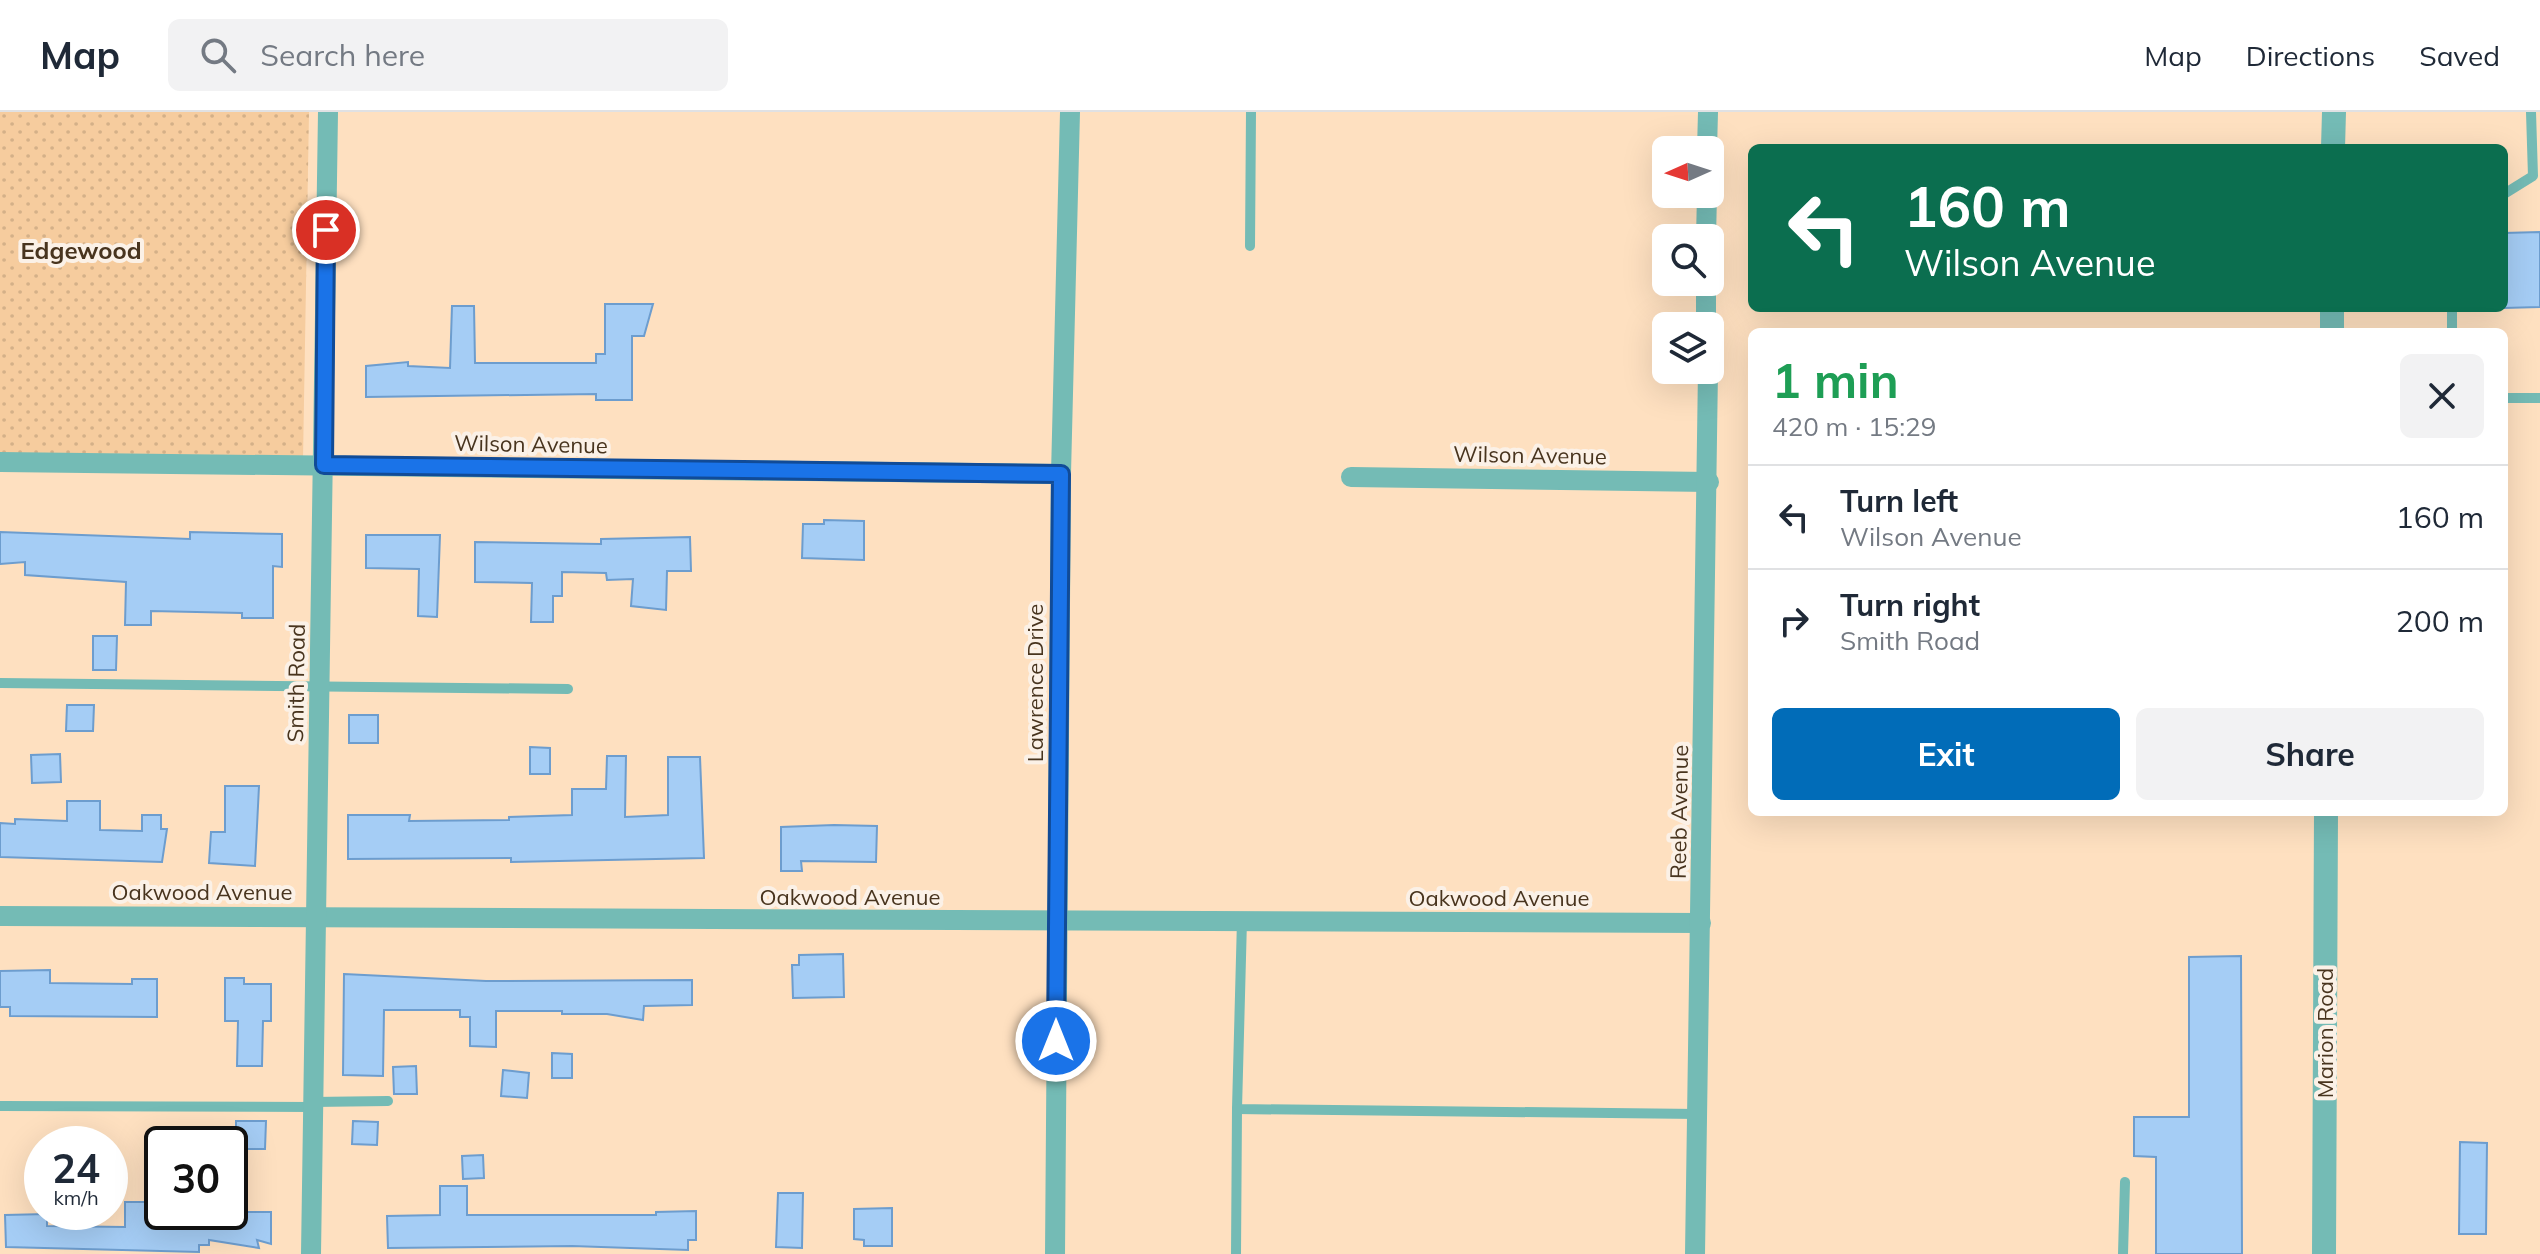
<!DOCTYPE html>
<meta charset="utf-8">
<style>
:root{--surface:#fff;--page:#f2f2f3;--text:#1f2937;--muted:#747a83;--line:#e0e1e3;--accent:#016cb8}
body{margin:0;font-family:Mulish,sans-serif;background:var(--page);color:var(--text);height:100vh;display:flex;flex-direction:column;font-size:30px;white-space:nowrap}
*{box-sizing:border-box;margin:0}
p{font-size:26px;color:var(--muted)}
.icon{flex:none;width:44px;height:44px;fill:none;stroke:currentColor;stroke-width:2;stroke-linecap:round;stroke-linejoin:round}
.map{position:relative;flex:1;overflow:hidden}
.drawer{position:absolute;left:1748px;top:216px;width:760px;height:488px;display:flex;flex-direction:column;background:var(--surface);border-radius:12px;box-shadow:0 8px 32px #0002}
.drawer>*{flex:none}
.banner{position:absolute;left:1748px;top:32px;width:760px;height:168px;border-radius:12px;box-shadow:0 8px 32px #0002;background:#0b6e4f;color:#fff;overflow:hidden}
.needle{width:52px;rotate:267deg}
.buttons{position:absolute;left:1652px;top:24px;display:grid;gap:16px}
.buttons a{display:grid;place-items:center;width:72px;height:72px;border-radius:12px;background:var(--surface);box-shadow:0 8px 32px #0002;font-size:40px}
.speed{position:absolute;left:24px;top:1014px;display:flex;gap:16px;font-size:40px;font-weight:700;text-align:center}
.speed>*{display:grid;place-content:center;width:104px;height:104px;border-radius:50%;background:var(--surface);box-shadow:0 8px 32px #0002;line-height:1}
.speed small{font-size:20px;font-weight:400}
.speed .limit{border:4px solid #111;border-radius:12px;background:#fff;color:#111}
.pin{position:absolute;display:grid;place-items:center;width:68px;height:68px;color:#fff;margin:-34px;border:4px solid #fff;border-radius:50%;box-shadow:0 2px 8px #0007}
.me{position:absolute;width:88px;margin:-44px;rotate:0deg;stroke-linejoin:round;filter:drop-shadow(0 0 6px #0008)}
.turn{display:flex;align-items:center;gap:28px;height:168px;padding:0 24px;font-size:36px}
.turn .icon{width:104px;height:104px;stroke-width:2.5}
.turn b{display:block;font-size:56px;line-height:68px}
.round{display:grid;place-items:center;flex:none;width:84px;height:84px;border-radius:12px;background:var(--page)}
.headline{display:flex;align-items:center;justify-content:space-between;height:136px;padding:0 24px}
h1{font-size:48px;font-weight:700;line-height:60px;color:#1e9e55}
.action{display:flex;gap:16px;margin-top:auto;padding:16px 24px}
.action a{flex:1;height:92px;border-radius:12px;background:var(--accent);color:#fff;font-size:32px;font-weight:700;line-height:92px;text-align:center}
.action a+a{background:var(--page);color:var(--text)}
ul{padding:0;list-style:none}
li{display:flex;align-items:center;gap:24px;height:104px;padding:0 24px;border-top:2px solid var(--line)}
li div{flex:1}
li b{display:block;font-size:30px}
li em{font-style:normal}
header{display:flex;align-items:center;gap:48px;box-sizing:border-box;height:112px;padding:0 40px;background:var(--surface);border-bottom:2px solid var(--line)}
header strong{font-size:38px}
nav{display:flex;gap:44px;margin-inline-start:auto;font-size:28px}
.search{width:560px;height:72px;background:var(--page);display:flex;align-items:center;gap:20px;box-sizing:border-box;padding:0 28px;border-radius:12px;color:var(--muted);font-size:30px}
.map>svg:first-child{display:block}
.park{fill:url(#park-dots)}
.building{fill:#a5cdf5;stroke:#6d9dce;stroke-width:2}
.lines{fill:none;stroke-linecap:round;stroke-linejoin:round}
.service{stroke:#74bbb5;stroke-width:10}
.minor{stroke:#74bbb5;stroke-width:20}
.tertiary{stroke:#74bbb5;stroke-width:24}
.route-casing{stroke:#114b97;stroke-width:20}
.route{stroke:#1a73e8;stroke-width:14}
.labels{text-anchor:middle;stroke-width:8;stroke-linejoin:round;paint-order:stroke}
.street-label{font-size:22px;fill:#48341e;stroke:#fbf1e7}
.neighbourhood-label{font-size:24px;font-weight:bold;fill:#48341e;stroke:#fbf1e7}
</style>
<header>
<strong>Map</strong>
<div class="search"><svg class="icon" aria-label="search" viewBox="0 0 24 24"><circle cx="10" cy="10" r="6"/><path d="M15 15l6 6"/></svg>Search here</div>
<nav><a>Map</a><a>Directions</a><a>Saved</a></nav>
</header>
<div class="map">
<svg width="2540" height="1142" viewBox="0 0 2540 1142">
<defs>
<pattern id="park-dots" width="8" height="8" patternUnits="userSpaceOnUse" patternTransform="scale(2)"><rect width="8" height="8" fill="#f6cc9e"/><path d="M2 2h.1M6 6h.1" fill="none" stroke="#d4b088" stroke-width="1.8" stroke-linecap="round"/></pattern>
</defs>
<rect width="100%" height="100%" fill="#fee0c0"/>
<polygon class="park" points="0,0 309,0 303,347 0,341"/>
<g class="building">
<polygon points="2540,120 2540,195 2504,196 2504,121"/>
<polygon points="605,192 653,192 644,224 632,224 632,288 596,288 596,282 366,285 366,254 408,250 408,254 450,256 452,194 474,194 475,251 596,251 596,242 605,242"/>
<polygon points="824,408 864,409 864,448 802,446 803,412 824,412"/>
<polygon points="0,420 190,427 190,420 282,422 282,455 273,454 273,506 242,506 242,501 151,499 151,513 125,513 126,470 25,463 25,450 0,452"/>
<polygon points="366,423 440,423 437,505 418,504 419,457 366,456"/>
<polygon points="690,425 691,459 667,459 666,498 631,494 633,467 607,468 606,461 562,460 562,484 553,484 553,510 531,510 532,471 475,470 475,430 601,432 601,427"/>
<polygon points="93,524 117,524 116,558 93,558"/>
<polygon points="67,593 94,593 93,619 66,619"/>
<rect x="349" y="603" width="29" height="28"/>
<polygon points="530,635 550,636 550,662 530,662"/>
<polygon points="60,642 61,670 32,671 31,643"/>
<polygon points="607,644 626,644 625,705 668,703 668,645 700,645 704,746 511,750 511,746 348,747 348,703 410,703 409,709 509,708 509,705 572,703 572,677 606,677"/>
<polygon points="225,674 259,674 255,754 209,751 211,720 225,720"/>
<polygon points="67,689 100,689 100,718 142,719 142,703 161,703 161,717 167,717 162,750 0,745 0,711 15,712 15,707 67,709"/>
<polygon points="834,713 877,714 876,750 801,749 802,759 781,759 781,715"/>
<polygon points="843,842 844,885 793,886 792,853 799,853 799,843"/>
<polygon points="2241,844 2242,1142 2156,1142 2156,1045 2134,1044 2134,1005 2189,1005 2189,845"/>
<polygon points="50,858 50,871 132,872 132,867 157,867 157,905 10,904 10,895 0,895 0,859"/>
<polygon points="344,862 486,869 692,868 692,893 644,894 643,908 607,902 562,902 562,899 496,899 496,935 470,934 470,905 460,905 460,898 384,898 383,964 343,963"/>
<polygon points="225,866 244,866 244,872 271,872 271,909 263,909 262,954 237,954 238,909 225,909"/>
<polygon points="552,941 572,942 572,966 552,966"/>
<polygon points="416,954 417,982 394,982 393,955"/>
<polygon points="503,958 529,961 527,986 501,984"/>
<polygon points="236,1009 266,1009 265,1037 236,1037"/>
<polygon points="353,1009 378,1010 377,1033 352,1032"/>
<polygon points="2460,1030 2487,1031 2486,1122 2459,1122"/>
<polygon points="483,1043 484,1066 463,1067 462,1044"/>
<polygon points="440,1074 467,1074 467,1103 656,1103 656,1100 696,1099 696,1128 688,1128 688,1138 572,1134 388,1136 387,1104 440,1103"/>
<polygon points="778,1081 803,1081 802,1136 776,1135"/>
<polygon points="125,1090 162,1090 162,1100 271,1100 271,1132 257,1128 259,1136 209,1128 209,1133 199,1133 199,1140 6,1135 5,1103 47,1102 47,1114 125,1115"/>
<polygon points="892,1096 892,1134 864,1134 864,1128 854,1127 854,1097"/>
</g>
<g class="lines">
<g class="service">
<polyline points="2504,82 2533,64 2531,0"/>
<polyline points="1250,134 1251,0"/>
<polyline points="2452,196 2452,220"/>
<polyline points="2504,286 2540,286"/>
<polyline points="0,571 568,577"/>
<polyline points="1242,808 1237,997 1698,1002"/>
<polyline points="313,990 388,989"/>
<polyline points="0,994 313,995"/>
<polyline points="1236,1142 1237,997"/>
<polyline points="2123,1142 2125,1070"/>
</g>
<g class="minor">
<polyline points="1707,38 1708,0"/>
<polyline points="1706,126 1707,82"/>
<polyline points="1706,170 1706,214"/>
<polyline points="0,350 1061,362"/>
<polyline points="1351,365 1709,370"/>
<polyline points="0,804 1701,811"/>
<polyline points="311,1142 328,0"/>
<polyline points="1055,1142 1061,362 1070,0"/>
<polyline points="1695,1142 1708,258"/>
</g>
<g class="tertiary">
<polyline points="2333,36 2334,0"/>
<polyline points="2332,220 2332,196"/>
<polyline points="2324,1142 2326,700"/>
</g>
</g>
<g class="lines">
<g class="route-casing">
<polyline id="route" points="326,118 324,353 1061,362 1056,929"/>
</g>
<use href="#route" class="route"/>
</g>
<g class="labels">
<g class="street-label">
<text transform="translate(531 332) rotate(1)" y="8">Wilson Avenue</text>
<text transform="translate(1530 343) rotate(1)" y="8">Wilson Avenue</text>
<text transform="translate(296 571) rotate(-89)" y="8">Smith Road</text>
<text transform="translate(1035 571) rotate(-90)" y="8">Lawrence Drive</text>
<text transform="translate(1679 700) rotate(-89)" y="8">Reeb Avenue</text>
<text x="202" y="788">Oakwood Avenue</text>
<text x="850" y="793">Oakwood Avenue</text>
<text x="1499" y="794">Oakwood Avenue</text>
<text transform="translate(2325 921) rotate(-90)" y="8">Marion Road</text>
</g>
<g class="neighbourhood-label">
<text x="81" y="147">Edgewood</text>
</g>
</g>
</svg>
<div class="buttons">
<a><svg class="needle" viewBox="-14 -14 28 28"><path d="M0-13l5 13h-10z" fill="#e53935"/><path d="M0 13l5-13h-10z" fill="#747a83"/></svg></a>
<a><svg class="icon" aria-label="search" viewBox="0 0 24 24"><circle cx="10" cy="10" r="6"/><path d="M15 15l6 6"/></svg></a>
<a><svg class="icon" aria-label="layers" viewBox="0 0 24 24"><path d="M12 4l9 5-9 5-9-5zM3 14l9 5 9-5"/></svg></a>
</div>
<div class="speed"><div>24<small>km/h</small></div><div class="limit">30</div></div>
<div class="pin" style="left:326px;top:118px;background:#d93025"><svg class="icon" aria-label="arrive" viewBox="0 0 24 24"><path d="M6 21V4h12l-3 4 3 4H6"/></svg></div>
<svg class="me" style="left:1056px;top:929px" viewBox="-20 -20 40 40"><circle r="17" fill="#1a73e8" stroke="#fff" stroke-width="3"/><path d="M0-11L8 9 0 5-8 9z" fill="#fff"/></svg>
<div class="banner">
<div class="turn"><svg class="icon" aria-label="left" viewBox="0 0 24 24"><path d="M17 20v-9H6M10 6l-5 5 5 5"/></svg><div><b>160 m</b>Wilson Avenue</div></div>
</div>
<section class="drawer">
<div class="headline"><div><h1>1 min</h1><p>420 m · 15:29</p></div><a class="round"><svg class="icon" aria-label="close" viewBox="0 0 24 24"><path d="M6 6l12 12M18 6L6 18"/></svg></a></div>
<ul>
<li><svg class="icon" aria-label="left" viewBox="0 0 24 24"><path d="M17 20v-9H6M10 6l-5 5 5 5"/></svg><div><b>Turn left</b><p>Wilson Avenue</p></div><em>160 m</em></li>
<li><svg class="icon" aria-label="right" viewBox="0 0 24 24"><path d="M7 20v-9h11M14 6l5 5-5 5"/></svg><div><b>Turn right</b><p>Smith Road</p></div><em>200 m</em></li>
</ul>
<div class="action"><a>Exit</a><a>Share</a></div>
</section>
</div>
